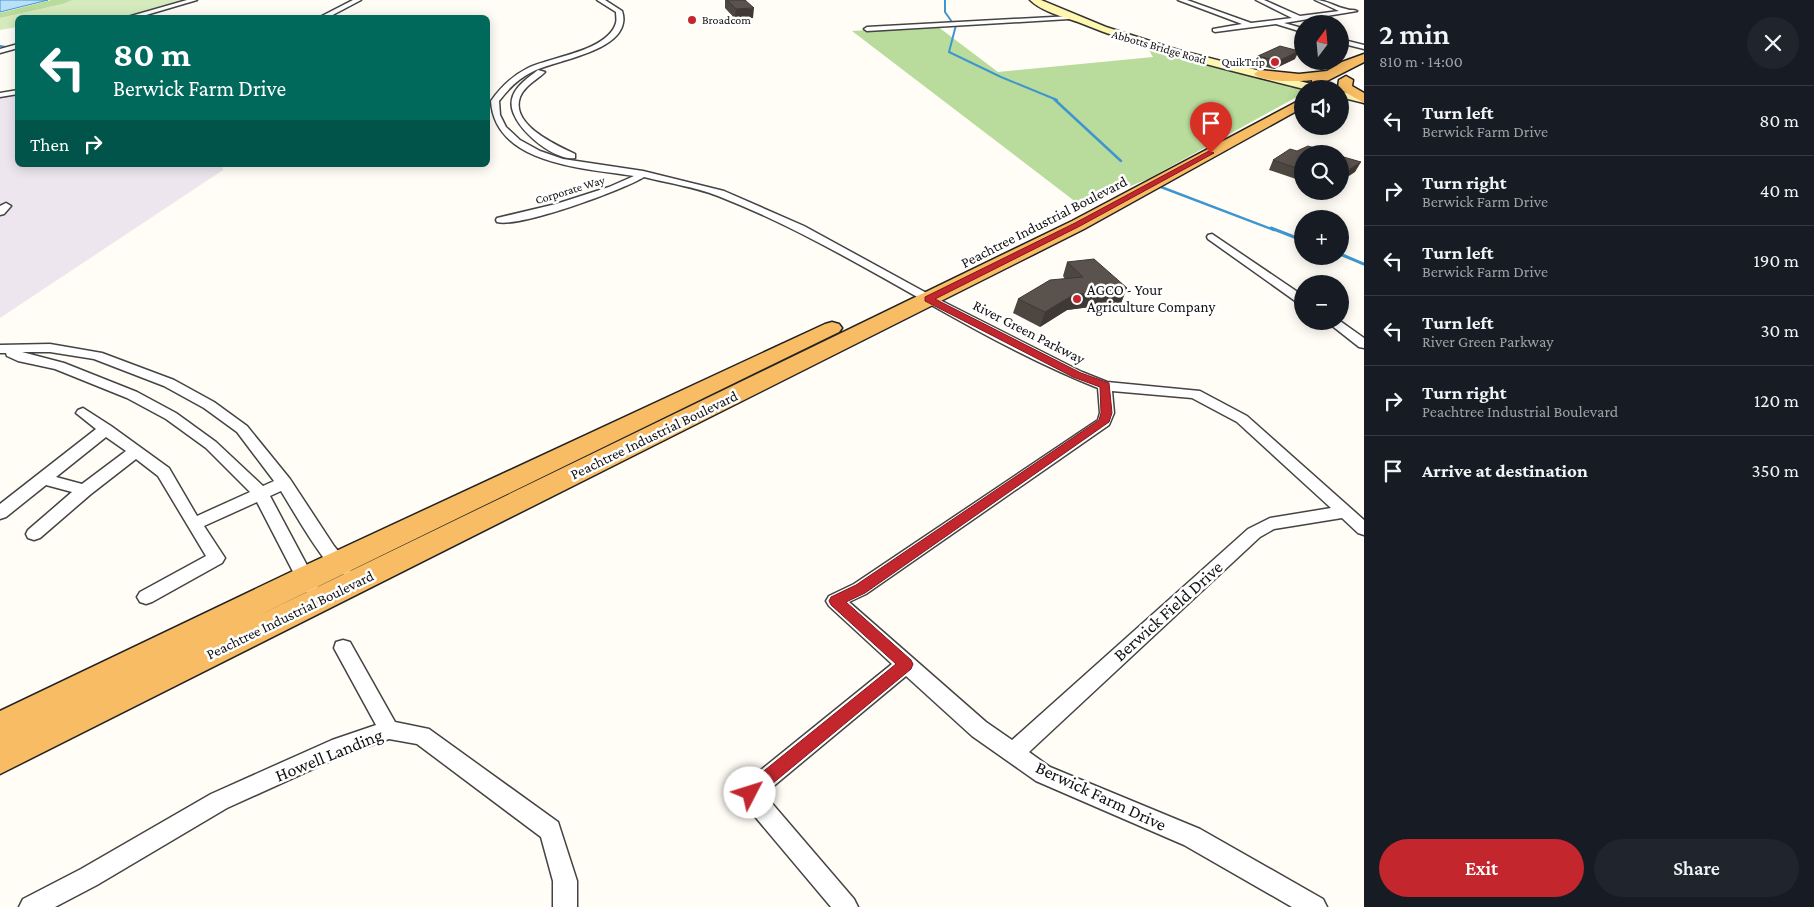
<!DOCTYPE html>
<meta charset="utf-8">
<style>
:root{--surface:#171b24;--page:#20242c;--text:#f1f3f6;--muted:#9ea1a6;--line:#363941;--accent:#c4262e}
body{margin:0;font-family:"Crimson Pro",serif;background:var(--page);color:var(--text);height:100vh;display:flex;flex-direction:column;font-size:19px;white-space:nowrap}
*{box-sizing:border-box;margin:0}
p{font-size:16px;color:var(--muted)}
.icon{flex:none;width:28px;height:28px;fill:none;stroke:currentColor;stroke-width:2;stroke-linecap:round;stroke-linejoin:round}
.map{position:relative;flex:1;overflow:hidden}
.sheet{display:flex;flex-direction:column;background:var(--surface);width:450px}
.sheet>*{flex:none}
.banner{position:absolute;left:15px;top:15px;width:475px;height:152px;border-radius:8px;box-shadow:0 2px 12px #0003;background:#00695c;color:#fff;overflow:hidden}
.needle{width:32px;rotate:16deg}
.tools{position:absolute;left:1294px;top:15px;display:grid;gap:10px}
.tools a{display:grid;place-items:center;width:55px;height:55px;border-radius:50%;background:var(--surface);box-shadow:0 2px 12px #0003;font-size:25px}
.pin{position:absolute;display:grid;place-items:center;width:42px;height:42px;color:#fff;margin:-51px -21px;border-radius:50% 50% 50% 0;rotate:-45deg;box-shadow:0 0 5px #0007}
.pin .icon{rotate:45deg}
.me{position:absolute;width:55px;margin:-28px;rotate:50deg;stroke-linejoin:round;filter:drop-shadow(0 0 4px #0008)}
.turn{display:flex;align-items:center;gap:18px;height:105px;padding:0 15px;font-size:22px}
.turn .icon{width:65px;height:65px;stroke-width:2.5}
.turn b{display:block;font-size:35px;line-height:42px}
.then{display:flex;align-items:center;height:48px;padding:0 15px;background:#0003;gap:10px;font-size:19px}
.round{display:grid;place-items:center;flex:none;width:52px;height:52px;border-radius:26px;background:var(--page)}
.overview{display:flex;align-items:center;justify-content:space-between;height:85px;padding:0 15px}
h1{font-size:30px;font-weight:600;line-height:38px}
.button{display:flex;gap:10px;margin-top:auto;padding:10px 15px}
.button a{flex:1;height:58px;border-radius:30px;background:var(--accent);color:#fff;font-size:20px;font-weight:600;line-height:58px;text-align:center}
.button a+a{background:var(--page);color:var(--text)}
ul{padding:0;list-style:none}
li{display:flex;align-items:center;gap:15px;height:70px;padding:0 15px;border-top:1px solid var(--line)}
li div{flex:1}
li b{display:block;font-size:19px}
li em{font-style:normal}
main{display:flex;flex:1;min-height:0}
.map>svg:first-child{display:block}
.industrial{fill:#eee6ef}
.green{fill:#d5ebbd}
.forest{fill:#b9dc9c}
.water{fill:#b9e0f7;stroke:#3f96cf}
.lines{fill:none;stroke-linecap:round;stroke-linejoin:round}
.stream-far2{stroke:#3f96cf;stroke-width:2}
.stream-far1{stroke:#3f96cf;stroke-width:2.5}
.stream{stroke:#3f96cf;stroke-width:3}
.minor-casing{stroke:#444;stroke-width:3}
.secondary-casing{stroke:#333;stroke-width:3}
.trunk-casing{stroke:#222;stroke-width:3}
.minor{fill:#fff;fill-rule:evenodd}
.secondary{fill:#fff6b0;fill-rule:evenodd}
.trunk{fill:#f7bc64;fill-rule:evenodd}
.wall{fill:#4d4742}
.shaded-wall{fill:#3f3936}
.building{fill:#5a524d;stroke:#3f3936}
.route{fill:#c4262e;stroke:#7f191e}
.poi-dot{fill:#c4262e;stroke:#fff;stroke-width:2}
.labels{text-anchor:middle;stroke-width:5;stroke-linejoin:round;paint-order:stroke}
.far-poi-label{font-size:12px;fill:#111;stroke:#fff;text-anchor:start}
.far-street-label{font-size:12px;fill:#111;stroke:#fff}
.street-label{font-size:15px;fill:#111;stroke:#fff}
.poi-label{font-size:15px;fill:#111;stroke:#fff;text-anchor:start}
.near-street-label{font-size:18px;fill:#111;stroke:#fff}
</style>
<main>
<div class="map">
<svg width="1364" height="907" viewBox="0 0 1364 907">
<rect width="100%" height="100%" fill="#fffdf5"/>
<polygon class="industrial" points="17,93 18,165 223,165 223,170 0,318 0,96"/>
<polygon class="green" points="73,0 187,0 121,17 18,18 17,27 0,30 0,18 63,4"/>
<g class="forest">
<polygon points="51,0 73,0 63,4 0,18 0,13"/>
<polygon points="937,26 998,72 1153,57 1145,44 1311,89 1302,89 1302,94 1148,179 1081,206 852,31"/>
</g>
<polygon class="water" points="0,0 48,0 0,12"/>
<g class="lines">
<g class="stream-far2">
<polyline points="945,0 945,12 952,22"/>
<polyline points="956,25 949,52 1001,77 1057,100"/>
<polyline points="0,46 6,47"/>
<polyline points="16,49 18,50"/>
</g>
<g class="stream-far1">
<polyline points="1054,99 1121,161"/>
<polyline points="1161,187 1274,230"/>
</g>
<g class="stream">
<polyline points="1271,228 1302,240"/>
<polyline points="1340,254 1364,264"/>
</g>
<g class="minor-casing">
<g id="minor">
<polygon points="187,0 197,0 136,18 124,18"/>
<polygon points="353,0 361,0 327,18 318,18"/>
<path d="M597,0H605L622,11C623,14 624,19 623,23C618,52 557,60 534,71C519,78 509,88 499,101L500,115L506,127L520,140L540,151L563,159L643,171L724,191L804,226L932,296L1082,372L1107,382L1200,391L1247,416L1364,520V535L1358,533L1342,518L1274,529L1260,537L1029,752L1050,767L1200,829L1323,899L1327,907H1292L1184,845L1036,781L972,736L906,676L764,794L854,899L858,907H831L741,800L738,793L741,786L892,664L829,606L826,601L829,596L854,584L1098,420L1100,413L1098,388C966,336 851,248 718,196C695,187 668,183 644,177C623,190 520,228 497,222L496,220L497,218L556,204L609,187L634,176C585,168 495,165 491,101C501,87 512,76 528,68C551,57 608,51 616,23C617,20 616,15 616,12ZM1112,391L1192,398L1237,422L1331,508L1270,518L1248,529L1012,740L986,722L849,602L866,594L1109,425L1114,413Z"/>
<path d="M1178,0H1187L1251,23L1292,18L1256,0H1264L1300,16L1339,11L1315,0C1327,0 1335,7 1346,9C1351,11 1353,9 1357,11L1284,23L1302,28V32L1276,24L1215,32L1213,31V29L1242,24Z"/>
<polygon points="1071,16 1072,17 1069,19 867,31 864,29 867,27"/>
<polygon points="1340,39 1364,45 1364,49 1340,43"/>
<polygon points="18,44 18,48 0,53 0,49"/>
<path d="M538,70L545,72C537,80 525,85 520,97C510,125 556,145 575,154V158C555,162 506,124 512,99C515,86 528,78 538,70Z"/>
<polygon points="18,90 18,94 0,97 0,93"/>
<polygon points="6,203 11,206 4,214 0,215 0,206"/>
<polygon points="1212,234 1302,295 1302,303 1298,303 1208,239 1207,237 1208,235"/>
<polygon points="1326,321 1340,321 1364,338 1364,348 1359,347"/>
<path d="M50,344L102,353L174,380L214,402L247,426L290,479L334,546L352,568L349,573C345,574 342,575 338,573C324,565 291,507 281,491L270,496L318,586L315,591L309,593L303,591L257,502L204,526L225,558L222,563L152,602L146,604L140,602L137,597L140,592L206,556L158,476L136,459L91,494L40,538L34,540L28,538L26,534L28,530L72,492L46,485L6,517L0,519V504L96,429L76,413L78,410L83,408L111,426L169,468L197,516L250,492L206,448L166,419L127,398L55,369L18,361L7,356L6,353H0V345ZM22,352H50L94,359L164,386L204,408L237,432L274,481L263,486L216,442L176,413L137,392L64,363ZM106,437L126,451L82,484L56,477Z"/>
<polygon points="343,640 350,642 395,722 429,729 558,822 577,881 577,907 553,907 553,881 541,837 417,744 389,739 344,755 227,808 97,885 55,907 19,907 23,899 81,869 211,794 332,740 376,725 334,648 336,642"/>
</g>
</g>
<g class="secondary-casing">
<g id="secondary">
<path d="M1030,0H1041L1106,27L1178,50L1323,87L1324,89H1304C1228,70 1151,52 1078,22C1063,17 1041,11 1030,0Z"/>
<polygon points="1340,91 1364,97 1364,103 1340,97"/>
</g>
</g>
<g class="trunk-casing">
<g id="trunk">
<path d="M1364,54V62L1317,86L1312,85V80C1300,82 1261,82 1254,74L1260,70L1299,74L1327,71L1342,62Z"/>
<polygon points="1346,76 1353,80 1352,86 1364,93 1364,103 1338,88 1339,80"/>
<polygon points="1302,99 1302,108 1084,229 0,774 0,711 295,570 825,324 832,322 839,324 842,328 839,332 198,645 1072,221"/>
</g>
</g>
<use href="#minor" class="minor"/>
<use href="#secondary" class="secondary"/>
<use href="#trunk" class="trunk"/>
</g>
<g class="wall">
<polygon points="725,0 745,0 753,18 735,19 725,8"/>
<polygon points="1258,56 1295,59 1274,69 1254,64"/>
<polygon points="1302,154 1302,181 1269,170 1273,160"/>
<polygon points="1067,262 1127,288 1121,303 1067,310 1040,327 1013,313 1018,299 1065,279 1063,276"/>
</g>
<g class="shaded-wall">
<polygon points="754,8 753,18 735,19 736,9"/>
<polygon points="1299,51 1295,59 1274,69 1278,61"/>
<polygon points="1361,162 1355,172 1340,182 1340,175"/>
<polygon points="1127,288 1121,303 1067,310 1040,327 1045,312 1073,295"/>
</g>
<g class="building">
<polygon points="727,0 745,0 754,8 736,9"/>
<polygon points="1280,46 1299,51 1278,61 1258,56"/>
<polygon points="1308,146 1334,154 1302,154 1302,170 1273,160 1290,149 1297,151"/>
<polygon points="1340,156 1361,162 1340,175"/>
<polygon points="1094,259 1127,288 1073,295 1045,312 1018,299 1050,280 1083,277 1067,262"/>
</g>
<polygon class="route" points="1209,151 1214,153 1080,226 935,299 1081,373 1109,383 1112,413 1109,422 865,593 846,602 911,660 913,664 911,669 755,798 750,801 744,798 741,793 744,787 896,664 831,605 829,601 831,597 856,585 1099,420 1101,413 1100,387 1073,377 925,301 925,297 1075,223"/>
<g class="poi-dot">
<circle cx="692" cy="20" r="5"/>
<circle cx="1275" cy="62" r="5"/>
<circle cx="1077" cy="299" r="5"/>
</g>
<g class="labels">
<g class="far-poi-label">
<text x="702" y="24">Broadcom</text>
<text x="1265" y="66" text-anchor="end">QuikTrip</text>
</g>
<g class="far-street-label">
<text transform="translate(1159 47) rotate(16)" y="4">Abbotts Bridge Road</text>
<text transform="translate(570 190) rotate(-17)" y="4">Corporate Way</text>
</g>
<g class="street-label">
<text transform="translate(1044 222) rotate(-27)" y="5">Peachtree Industrial Boulevard</text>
<text transform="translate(1029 332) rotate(27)" y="5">River Green Parkway</text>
<text transform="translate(654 435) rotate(-26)" y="5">Peachtree Industrial Boulevard</text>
<text transform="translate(290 615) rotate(-26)" y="5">Peachtree Industrial Boulevard</text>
</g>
<g class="poi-label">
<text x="1087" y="295">AGCO - Your<tspan x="1087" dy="17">Agriculture Company</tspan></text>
</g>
<g class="near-street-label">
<text transform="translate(1168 611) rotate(-42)" y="6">Berwick Field Drive</text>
<text transform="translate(329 755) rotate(-22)" y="6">Howell Landing</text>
<text transform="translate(1101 796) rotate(25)" y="6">Berwick Farm Drive</text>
</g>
</g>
</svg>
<div class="tools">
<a><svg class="needle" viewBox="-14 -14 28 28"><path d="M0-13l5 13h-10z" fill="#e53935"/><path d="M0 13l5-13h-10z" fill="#9ea1a6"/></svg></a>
<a><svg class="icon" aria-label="sound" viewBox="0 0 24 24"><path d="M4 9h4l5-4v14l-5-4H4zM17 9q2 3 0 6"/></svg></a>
<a><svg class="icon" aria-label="search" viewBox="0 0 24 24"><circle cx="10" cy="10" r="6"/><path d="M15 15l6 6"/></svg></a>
<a>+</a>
<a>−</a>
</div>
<div class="pin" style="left:1211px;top:153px;background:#d93025"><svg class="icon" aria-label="arrive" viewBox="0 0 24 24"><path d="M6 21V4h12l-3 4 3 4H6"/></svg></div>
<svg class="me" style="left:750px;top:793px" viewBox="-20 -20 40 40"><circle r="19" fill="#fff"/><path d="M0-13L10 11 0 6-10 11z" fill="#c4262e"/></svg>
<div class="banner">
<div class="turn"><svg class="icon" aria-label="left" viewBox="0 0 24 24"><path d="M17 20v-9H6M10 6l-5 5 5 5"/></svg><div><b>80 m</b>Berwick Farm Drive</div></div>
<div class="then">Then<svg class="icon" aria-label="right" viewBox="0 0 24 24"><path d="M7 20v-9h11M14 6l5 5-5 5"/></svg></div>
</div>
</div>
<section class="sheet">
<div class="overview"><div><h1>2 min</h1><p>810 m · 14:00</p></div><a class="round"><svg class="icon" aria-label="close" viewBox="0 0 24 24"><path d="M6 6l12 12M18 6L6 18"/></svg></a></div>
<ul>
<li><svg class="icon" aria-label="left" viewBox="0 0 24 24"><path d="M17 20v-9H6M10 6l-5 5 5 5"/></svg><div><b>Turn left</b><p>Berwick Farm Drive</p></div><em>80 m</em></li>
<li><svg class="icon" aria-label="right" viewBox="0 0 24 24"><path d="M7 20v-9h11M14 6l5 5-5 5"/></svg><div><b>Turn right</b><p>Berwick Farm Drive</p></div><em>40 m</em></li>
<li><svg class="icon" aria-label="left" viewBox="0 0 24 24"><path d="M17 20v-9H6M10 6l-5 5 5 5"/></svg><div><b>Turn left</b><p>Berwick Farm Drive</p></div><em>190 m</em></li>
<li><svg class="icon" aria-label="left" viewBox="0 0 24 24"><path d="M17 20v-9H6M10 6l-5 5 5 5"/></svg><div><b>Turn left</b><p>River Green Parkway</p></div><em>30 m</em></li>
<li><svg class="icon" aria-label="right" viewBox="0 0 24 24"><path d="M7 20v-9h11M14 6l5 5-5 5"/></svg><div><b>Turn right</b><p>Peachtree Industrial Boulevard</p></div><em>120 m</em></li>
<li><svg class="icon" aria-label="arrive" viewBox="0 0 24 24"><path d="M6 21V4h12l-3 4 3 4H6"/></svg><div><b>Arrive at destination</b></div><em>350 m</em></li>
</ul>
<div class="button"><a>Exit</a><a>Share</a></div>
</section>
</main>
